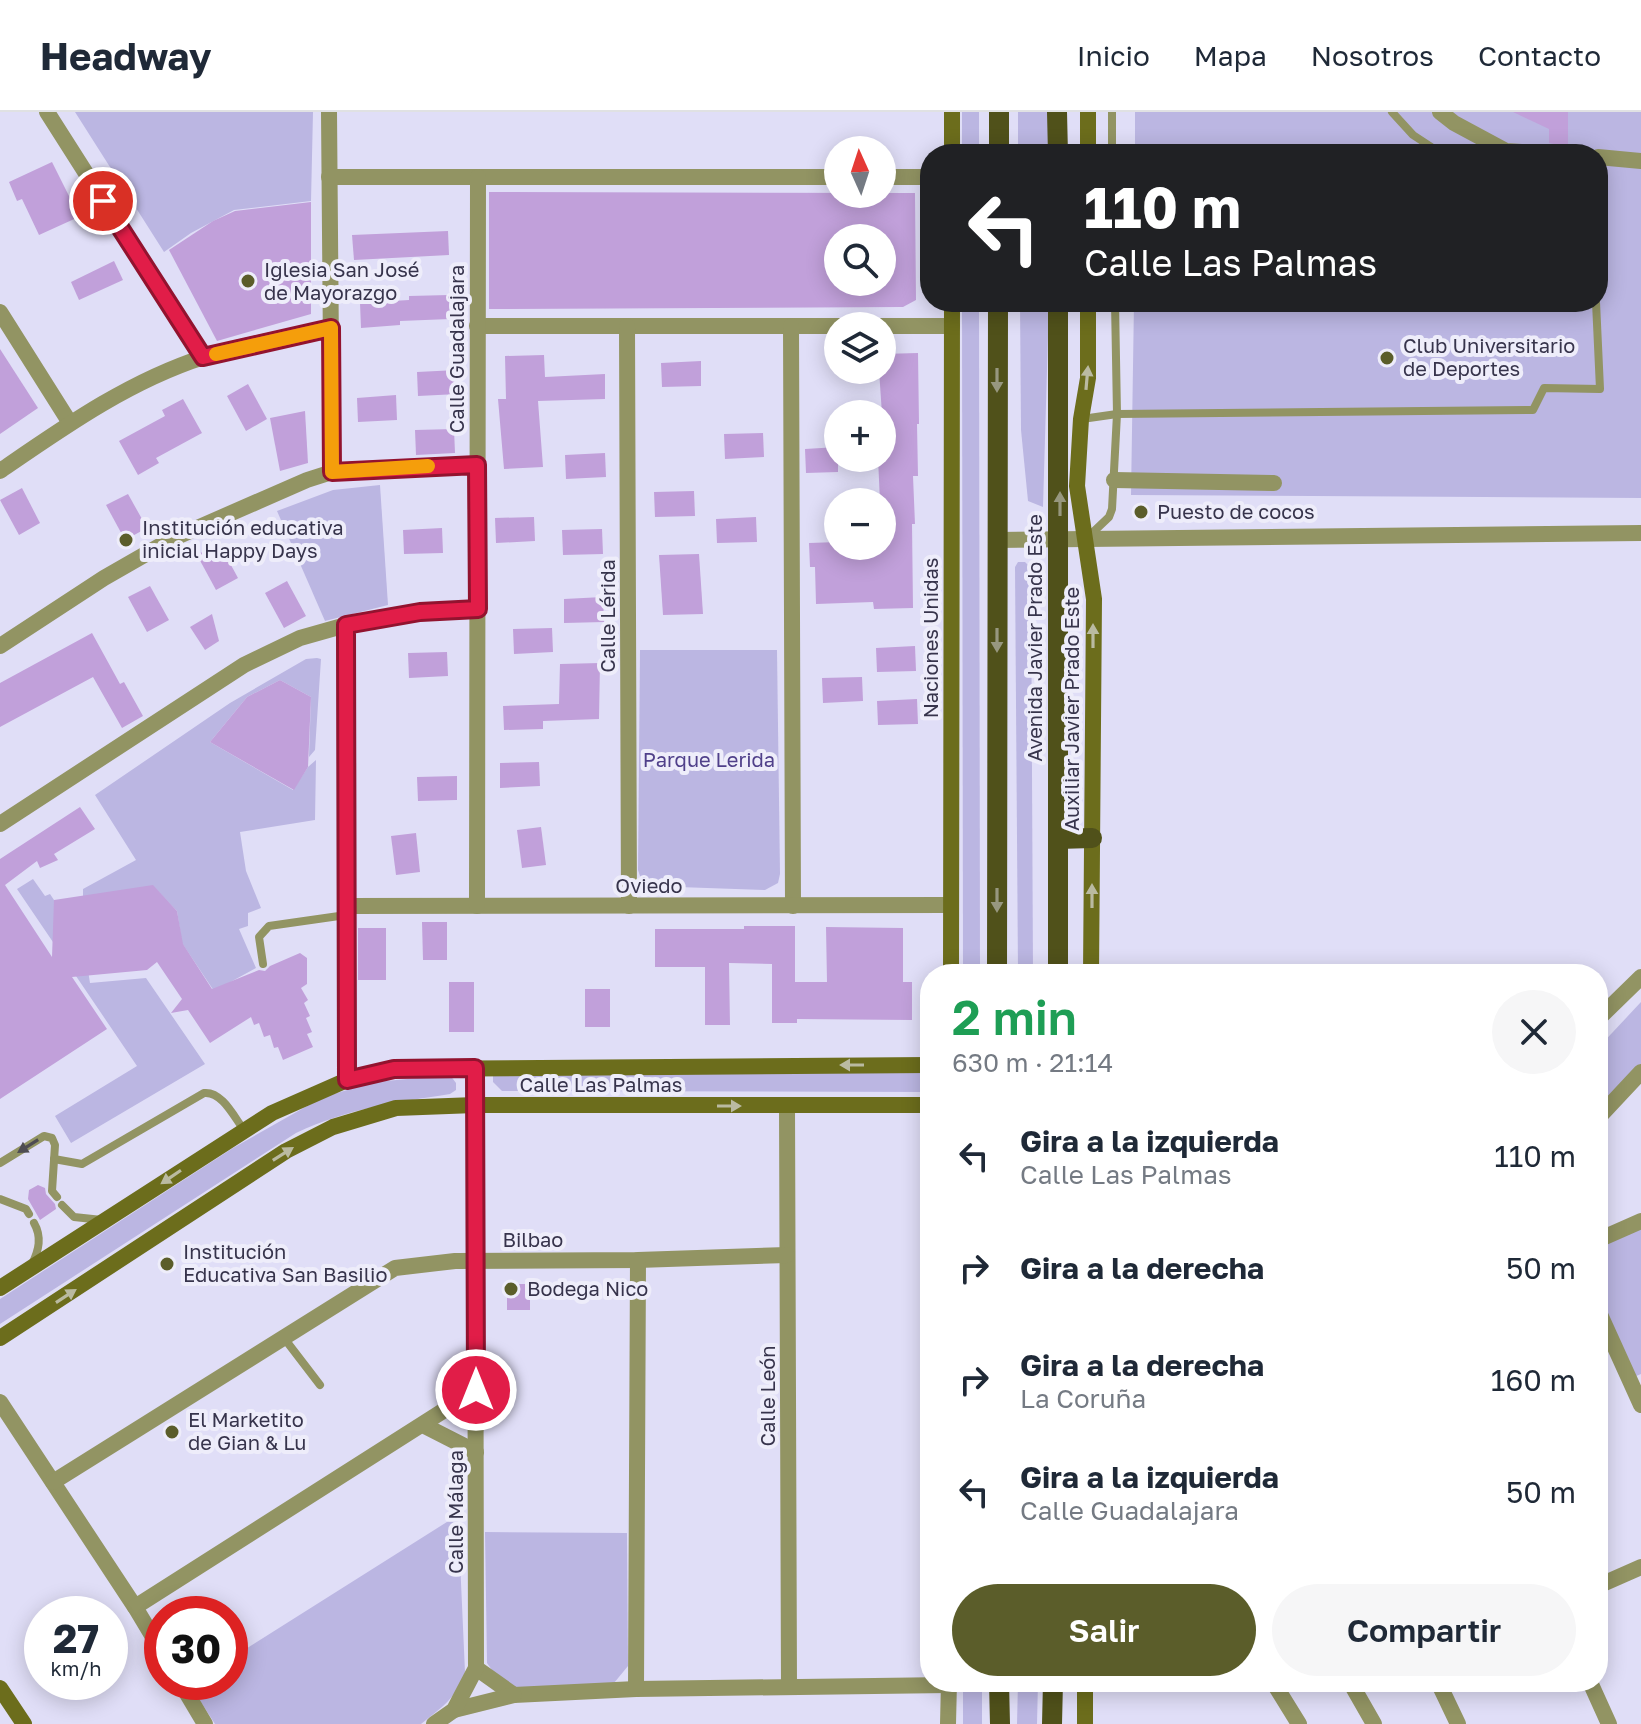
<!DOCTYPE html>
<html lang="es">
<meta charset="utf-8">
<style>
:root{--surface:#fff;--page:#f6f6f7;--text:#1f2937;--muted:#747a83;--line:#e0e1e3;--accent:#5b5d2a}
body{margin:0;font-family:"Golos Text",sans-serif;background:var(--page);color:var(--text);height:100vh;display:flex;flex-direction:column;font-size:30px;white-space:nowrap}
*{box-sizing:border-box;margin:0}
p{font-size:26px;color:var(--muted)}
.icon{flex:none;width:44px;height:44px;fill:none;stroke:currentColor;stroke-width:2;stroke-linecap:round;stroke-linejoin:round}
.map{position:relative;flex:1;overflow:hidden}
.side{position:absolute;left:920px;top:852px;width:688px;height:728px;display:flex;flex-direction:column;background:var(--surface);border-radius:32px;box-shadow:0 4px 20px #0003}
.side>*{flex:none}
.hud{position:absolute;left:920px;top:32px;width:688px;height:168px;border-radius:32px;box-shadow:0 4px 20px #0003;background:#202124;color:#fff;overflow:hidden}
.needle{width:52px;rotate:357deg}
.controls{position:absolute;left:824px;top:24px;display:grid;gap:16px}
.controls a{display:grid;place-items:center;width:72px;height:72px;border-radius:50%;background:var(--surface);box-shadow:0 4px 20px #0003;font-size:40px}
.speed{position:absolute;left:24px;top:1484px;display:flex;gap:16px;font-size:40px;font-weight:700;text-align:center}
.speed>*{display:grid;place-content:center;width:104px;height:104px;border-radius:50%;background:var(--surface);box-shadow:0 4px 20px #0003;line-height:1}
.speed small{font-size:20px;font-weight:400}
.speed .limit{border:12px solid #d22;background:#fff;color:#111}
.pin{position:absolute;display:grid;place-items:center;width:68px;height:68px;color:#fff;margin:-34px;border:4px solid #fff;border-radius:50%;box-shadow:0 2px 8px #0007}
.me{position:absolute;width:88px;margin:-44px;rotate:0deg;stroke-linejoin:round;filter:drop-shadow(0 0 6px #0008)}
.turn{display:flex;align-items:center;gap:28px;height:168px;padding:0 32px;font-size:36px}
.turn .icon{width:104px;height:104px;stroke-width:2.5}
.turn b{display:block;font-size:56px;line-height:68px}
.round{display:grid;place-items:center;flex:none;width:84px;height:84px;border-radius:42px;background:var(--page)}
.headline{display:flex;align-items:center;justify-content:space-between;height:136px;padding:0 32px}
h1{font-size:48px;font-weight:600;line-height:60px;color:#1e9e55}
.primary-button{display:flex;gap:16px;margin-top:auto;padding:16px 32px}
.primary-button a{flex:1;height:92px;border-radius:48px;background:var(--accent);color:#fff;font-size:32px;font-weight:600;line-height:92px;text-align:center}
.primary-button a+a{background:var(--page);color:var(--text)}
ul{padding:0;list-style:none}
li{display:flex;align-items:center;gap:24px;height:112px;padding:0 32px}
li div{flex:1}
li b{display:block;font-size:30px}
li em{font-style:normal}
header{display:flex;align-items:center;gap:48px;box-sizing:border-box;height:112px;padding:0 40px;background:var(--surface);border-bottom:2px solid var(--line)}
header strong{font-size:38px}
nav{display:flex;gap:44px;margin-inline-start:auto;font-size:28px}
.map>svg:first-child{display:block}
.green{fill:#bbb6e2}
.building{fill:#c1a0da;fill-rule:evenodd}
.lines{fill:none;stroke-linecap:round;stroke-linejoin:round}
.lane{stroke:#929463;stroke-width:8}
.street{stroke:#929463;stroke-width:16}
.secondary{stroke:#6c6d1c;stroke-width:16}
.primary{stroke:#50511a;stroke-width:20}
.oneway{fill:#babaa1}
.oneway2{fill:#97977f}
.oneway3{fill:#4e4c52}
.route-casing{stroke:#92132f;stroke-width:20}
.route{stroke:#e11d48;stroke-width:14}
.slow{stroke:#f59e0b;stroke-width:14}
.poi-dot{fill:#5b5d2a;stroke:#eeedfa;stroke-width:3}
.labels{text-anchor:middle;stroke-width:8;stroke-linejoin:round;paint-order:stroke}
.poi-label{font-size:20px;fill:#37344c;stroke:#eeedfa;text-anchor:start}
.street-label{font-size:20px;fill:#37344c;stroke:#eeedfa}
.park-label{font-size:20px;fill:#50408a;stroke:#eeedfa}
</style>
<header>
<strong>Headway</strong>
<nav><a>Inicio</a><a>Mapa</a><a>Nosotros</a><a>Contacto</a></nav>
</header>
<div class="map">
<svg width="1641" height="1612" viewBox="0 0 1641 1612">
<rect width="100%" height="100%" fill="#e0def7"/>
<g class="green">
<polygon points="75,0 313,0 311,89 234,98 191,121 164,140"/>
<rect x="962" y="0" width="17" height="42"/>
<rect x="1018" y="0" width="31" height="42"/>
<polygon points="1135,0 1641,0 1641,386 1131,383 1134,190 1598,190 1598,42 1135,42"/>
<polygon points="962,190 979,190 980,862 963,862"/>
<polygon points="1020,190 1049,190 1043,395 1028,389 1021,318"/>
<polygon points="380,373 388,493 325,509 277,399 333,378"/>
<polygon points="1018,450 1025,450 1031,456 1033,862 1018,862 1015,455"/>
<polygon points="640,538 777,538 780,762 778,771 765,778 650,774 641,767 638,758"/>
<polygon points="317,546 321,547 315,638 309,645 311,585 280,568 247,585 210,630 293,678 308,655 316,648 315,708 240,720 246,759 261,796 248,801 248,814 239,817 256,856 214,879 182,831 177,799 153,774 83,785 83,777 136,748 95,683 230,591 306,547"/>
<polygon points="33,767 45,784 50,782 54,788 87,852 90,871 146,866 205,952 71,1031 55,1004 137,954 17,777"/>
<polygon points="1641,890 1641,960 1598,1006 1598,936"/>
<polygon points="930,959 929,980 502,979 493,970 493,963"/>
<path d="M450,963L456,971V978L450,982C393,991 349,996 296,1021L0,1212V1187L233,1036L323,985L375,970Z"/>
<polygon points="1641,1109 1641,1262 1629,1267 1598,1198 1598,1128"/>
<path d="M458,1403L465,1560C456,1587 442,1595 421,1612H215L190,1573L195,1570H230V1547Z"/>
<polygon points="485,1420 627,1421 628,1554 614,1571 517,1577 494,1561 487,1551"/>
<rect x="963" y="1570" width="19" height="42"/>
<polygon points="1018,1570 1038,1570 1037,1612 1017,1612"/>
</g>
<g class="building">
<polygon points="1513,0 1568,0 1568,35 1549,31 1549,17"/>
<polygon points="52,50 70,86 74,84 83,103 39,123 22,87 17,89 9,70"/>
<path d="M489,80L915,81L916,188L903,195L489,197ZM838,126H882V170H838Z"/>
<polygon points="311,90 311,202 217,229 169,138 213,109 235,99"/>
<polygon points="448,119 449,143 354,148 352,123"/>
<polygon points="114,149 123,168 79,188 71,170"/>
<polygon points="449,183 450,207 400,209 400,213 361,216 360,191 409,188 409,184"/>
<polygon points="0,237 38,296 0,322"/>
<polygon points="918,241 919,312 917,312 918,364 913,364 915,412 912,412 913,496 874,497 873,490 816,492 815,455 810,455 809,431 838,430 838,434 882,434 878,346 882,346 882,302 879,258 882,258 882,242"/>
<polygon points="544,243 545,265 605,262 605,287 538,289 543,355 504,357 498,287 506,287 505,244"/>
<polygon points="701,249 701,274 662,275 661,251"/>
<polygon points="457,258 458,282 418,284 417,260"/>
<polygon points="248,272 267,307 246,319 227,284"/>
<polygon points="396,283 397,308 358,310 357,286"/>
<polygon points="183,287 202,321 156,346 159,351 138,363 119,329 165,304 162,298"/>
<polygon points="305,299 308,351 280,359 270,306"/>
<polygon points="454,317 455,341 416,343 415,318"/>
<polygon points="763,321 764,345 725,347 724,322"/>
<polygon points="838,335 838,360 806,361 805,337"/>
<polygon points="605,341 606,365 566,367 565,343"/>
<polygon points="22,376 40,411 19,423 0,388"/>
<polygon points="694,379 695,404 655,405 654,380"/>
<polygon points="128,382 147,416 125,428 106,393"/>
<polygon points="534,405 535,429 496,431 495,406"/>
<polygon points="756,405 757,430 717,431 716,407"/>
<polygon points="442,416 443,441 404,442 403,418"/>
<polygon points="602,417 603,442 563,443 562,418"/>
<polygon points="219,431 238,466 216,478 197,443"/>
<polygon points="699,442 703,502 663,503 659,443"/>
<polygon points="287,469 306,504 284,516 265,481"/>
<polygon points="150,474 169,508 147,520 128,485"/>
<polygon points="603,485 604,510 564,511 564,487"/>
<polygon points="212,502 219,529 205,538 190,515"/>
<polygon points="552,516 553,540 514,542 513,517"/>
<polygon points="92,521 120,572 124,570 143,604 122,616 93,565 0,615 0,571"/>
<polygon points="915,534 916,559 877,560 876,536"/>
<polygon points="447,540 448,564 409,566 408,541"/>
<polygon points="600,551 599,607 543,609 543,617 504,618 503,594 559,592 560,552"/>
<polygon points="862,565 863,589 823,591 822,566"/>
<polygon points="280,568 311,585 308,655 294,678 210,630 247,585"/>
<polygon points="917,587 918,612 878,613 877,589"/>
<polygon points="539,650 540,674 500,676 500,651"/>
<polygon points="457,664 457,688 418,689 417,665"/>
<polygon points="80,695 95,717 54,742 58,748 40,756 37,749 5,773 52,845 54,788 153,773 177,799 183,832 212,877 259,858 265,859 270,854 300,841 307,846 307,872 301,876 308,888 304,891 310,904 306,906 312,920 307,922 313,935 283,948 278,935 274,936 270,923 264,925 259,911 254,913 251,905 210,931 188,898 171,901 182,887 157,850 147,858 72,865 107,917 0,987 0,747"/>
<polygon points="541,715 546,753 522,756 517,718"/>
<polygon points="416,721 420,760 396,763 391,724"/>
<polygon points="422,810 447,810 447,848 423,848"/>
<polygon points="744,814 795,814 795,870 827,870 826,815 903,816 903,870 912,870 912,908 797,907 797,911 772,911 772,852 729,851 730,913 705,913 705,855 655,855 655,817 744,817"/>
<rect x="358" y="816" width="28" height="52"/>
<rect x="449" y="870" width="25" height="50"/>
<rect x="585" y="877" width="25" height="38"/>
<polygon points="38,1073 45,1076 46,1082 55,1092 56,1097 40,1108 28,1087 29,1078"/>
<rect x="507" y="1172" width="23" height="26"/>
</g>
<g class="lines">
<g class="lane">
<polyline points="1112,0 1112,42"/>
<polyline points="1392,0 1413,23 1442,42"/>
<polyline points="1082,307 1117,302 1533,298 1544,276 1600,277 1596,190"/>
<polyline points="1089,424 1109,405 1112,397 1117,302 1115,190"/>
<polyline points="263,852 259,825 269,814 346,803"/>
<path d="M54,1047L82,1052L204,981C222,979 234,1005 244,1018"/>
<polyline points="0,1051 44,1024 52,1026 55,1033 52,1079 57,1085"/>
<polyline points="0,1087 26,1097 29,1102"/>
<polyline points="62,1093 74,1105 102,1108"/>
<path d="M32,1152C39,1138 42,1125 34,1111"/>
<polyline points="284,1226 320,1273"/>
</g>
<g class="street">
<polyline points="47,0 203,245"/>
<polyline points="329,0 332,360"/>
<polyline points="1440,0 1454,11 1506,39 1551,42"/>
<polyline points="1598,45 1641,49"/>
<polyline points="329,65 838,65"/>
<polyline points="882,65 930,65"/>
<polyline points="0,200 70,311"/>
<polyline points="477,214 952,214"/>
<polyline points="627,214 629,794"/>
<polyline points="791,214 793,794"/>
<path d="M0,359C64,315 129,269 204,245C245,232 289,225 331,216"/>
<polyline points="1114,368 1274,371"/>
<polyline points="996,428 1641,421"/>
<polyline points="346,513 347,968"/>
<polyline points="0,534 104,466 172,427 307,368 332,360 477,353"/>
<polyline points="0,712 244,553 300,526 346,513 420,500 478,497"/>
<polyline points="346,794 951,793"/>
<polyline points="477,794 478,65"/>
<polyline points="1598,907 1641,865"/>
<polyline points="787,994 789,1574"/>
<polyline points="1598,1006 1641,960"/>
<polyline points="1598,1128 1641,1109"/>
<polyline points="1598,1198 1641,1293"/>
<polyline points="0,1290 135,1495 162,1540"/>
<polyline points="423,1313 476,1340"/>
<polyline points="53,1370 395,1156 455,1149 638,1148 787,1143"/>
<polyline points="1598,1474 1641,1455"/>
<polyline points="135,1495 476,1278"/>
<polyline points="476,1556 514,1583 636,1577 949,1573"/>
<polyline points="180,1570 205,1612"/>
<polyline points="1273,1570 1299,1612"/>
<polyline points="1350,1570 1374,1612"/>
<polyline points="1438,1570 1458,1612"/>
<polyline points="1590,1570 1609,1612"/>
<polyline points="636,1577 638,1148"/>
<polyline points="454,1598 514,1583"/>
<polyline points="434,1612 454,1598 476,1556 475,956"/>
<polyline points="948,1612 949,1570"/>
</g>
<g class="secondary">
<polyline points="952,0 952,42"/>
<polyline points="1088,0 1088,42"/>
<polyline points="1088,190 1088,266 1081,307 1077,374 1094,487 1091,862"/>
<polyline points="951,862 952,190"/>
<polyline points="0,1176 272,1001 347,968 394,957 930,953"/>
<polyline points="0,1226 286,1039 333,1015 396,996 475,993 930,993"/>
<polyline points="1085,1570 1085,1612"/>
<polyline points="0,1576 24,1612"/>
</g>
<g class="primary">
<polyline points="1057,0 1058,42"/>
<polyline points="999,42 999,0"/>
<polyline points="1058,727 1092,726"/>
<polyline points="997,862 998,190"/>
<polyline points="1058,862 1058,190"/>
<polyline points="999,1570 1000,1612"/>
<polyline points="1052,1612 1053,1570"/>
</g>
</g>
<defs><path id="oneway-solid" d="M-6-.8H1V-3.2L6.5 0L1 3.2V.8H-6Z" transform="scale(2)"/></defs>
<g class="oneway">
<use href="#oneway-solid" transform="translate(1087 266) rotate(-85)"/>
<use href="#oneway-solid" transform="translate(1093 524) rotate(-90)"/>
<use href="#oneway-solid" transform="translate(1092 784) rotate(-90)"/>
<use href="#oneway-solid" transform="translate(852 953) rotate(180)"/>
<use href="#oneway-solid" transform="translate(729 994)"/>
<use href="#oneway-solid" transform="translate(283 1042) rotate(-32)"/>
<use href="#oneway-solid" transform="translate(171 1065) rotate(146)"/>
<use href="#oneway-solid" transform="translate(66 1184) rotate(-33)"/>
</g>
<g class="oneway2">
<use href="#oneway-solid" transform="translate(997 268) rotate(90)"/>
<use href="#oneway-solid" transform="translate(1060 392) rotate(-90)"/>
<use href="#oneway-solid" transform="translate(997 528) rotate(90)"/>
<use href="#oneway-solid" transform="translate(997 788) rotate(90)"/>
</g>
<use class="oneway3" href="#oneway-solid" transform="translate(28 1034) rotate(148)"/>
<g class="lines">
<g class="route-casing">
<polyline id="route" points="103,89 203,245 331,216 332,360 477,353 478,497 420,500 346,513 347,968 394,957 475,956 476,1278"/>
</g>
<use href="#route" class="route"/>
<polyline class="slow" points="216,242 331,216 332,360 428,354"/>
</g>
<g class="poi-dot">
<circle cx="248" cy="169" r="8"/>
<circle cx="1387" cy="246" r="8"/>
<circle cx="1141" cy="400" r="8"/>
<circle cx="126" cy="428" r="8"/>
<circle cx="167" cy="1152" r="8"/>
<circle cx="511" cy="1177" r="8"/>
<circle cx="172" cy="1320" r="8"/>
</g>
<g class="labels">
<g class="poi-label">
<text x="264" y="165">Iglesia San José<tspan x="264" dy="23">de Mayorazgo</tspan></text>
<text x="1403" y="241">Club Universitario<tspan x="1403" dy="23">de Deportes</tspan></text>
<text x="1157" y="407">Puesto de cocos</text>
<text x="142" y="423">Institución educativa<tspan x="142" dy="23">inicial Happy Days</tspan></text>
<text x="183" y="1147">Institución<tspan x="183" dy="23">Educativa San Basilio</tspan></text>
<text x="527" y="1184">Bodega Nico</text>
<text x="188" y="1315">El Marketito<tspan x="188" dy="23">de Gian &amp; Lu</tspan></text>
</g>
<g class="street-label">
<text transform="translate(457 237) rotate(-90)" y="7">Calle Guadalajara</text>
<text transform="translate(608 504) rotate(-90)" y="7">Calle Lérida</text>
<text transform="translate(931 526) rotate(-90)" y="7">Naciones Unidas</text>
<text transform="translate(1035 526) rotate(-90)" y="7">Avenida Javier Prado Este</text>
<text transform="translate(1072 597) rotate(-90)" y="7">Auxiliar Javier Prado Este</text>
<text x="649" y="781">Oviedo</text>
<text x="601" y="980">Calle Las Palmas</text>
<text x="533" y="1135">Bilbao</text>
<text transform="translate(768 1284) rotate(-90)" y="7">Calle León</text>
<text transform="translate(456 1400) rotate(-90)" y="7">Calle Málaga</text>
</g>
<g class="park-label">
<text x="709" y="655">Parque Lerida</text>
</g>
</g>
</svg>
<div class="controls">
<a><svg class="needle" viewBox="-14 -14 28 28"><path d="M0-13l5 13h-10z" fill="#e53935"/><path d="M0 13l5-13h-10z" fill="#747a83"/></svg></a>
<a><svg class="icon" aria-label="search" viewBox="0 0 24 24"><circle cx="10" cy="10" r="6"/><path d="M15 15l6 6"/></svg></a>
<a><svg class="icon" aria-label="layers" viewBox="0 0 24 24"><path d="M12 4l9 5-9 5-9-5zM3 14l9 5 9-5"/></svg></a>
<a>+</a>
<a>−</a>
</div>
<div class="speed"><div>27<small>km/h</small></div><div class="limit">30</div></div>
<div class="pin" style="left:103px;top:89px;background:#d93025"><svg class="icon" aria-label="arrive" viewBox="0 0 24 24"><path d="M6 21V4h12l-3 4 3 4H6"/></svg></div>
<svg class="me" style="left:476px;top:1278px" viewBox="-20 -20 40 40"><circle r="17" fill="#e11d48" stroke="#fff" stroke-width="3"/><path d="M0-11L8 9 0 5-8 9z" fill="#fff"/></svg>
<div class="hud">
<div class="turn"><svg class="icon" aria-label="left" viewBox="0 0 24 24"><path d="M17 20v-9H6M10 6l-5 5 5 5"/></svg><div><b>110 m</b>Calle Las Palmas</div></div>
</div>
<section class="side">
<div class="headline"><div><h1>2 min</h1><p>630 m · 21:14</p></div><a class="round"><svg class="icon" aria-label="close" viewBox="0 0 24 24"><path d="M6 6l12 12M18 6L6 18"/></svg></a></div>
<ul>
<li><svg class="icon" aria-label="left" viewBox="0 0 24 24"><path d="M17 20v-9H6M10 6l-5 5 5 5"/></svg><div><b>Gira a la izquierda</b><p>Calle Las Palmas</p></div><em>110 m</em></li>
<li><svg class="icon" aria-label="right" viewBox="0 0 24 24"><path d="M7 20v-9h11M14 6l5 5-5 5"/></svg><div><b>Gira a la derecha</b></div><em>50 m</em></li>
<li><svg class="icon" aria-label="right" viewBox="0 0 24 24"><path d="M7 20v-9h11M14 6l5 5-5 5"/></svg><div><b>Gira a la derecha</b><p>La Coruña</p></div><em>160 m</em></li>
<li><svg class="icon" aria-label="left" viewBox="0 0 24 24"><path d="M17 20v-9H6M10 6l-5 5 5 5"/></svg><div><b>Gira a la izquierda</b><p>Calle Guadalajara</p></div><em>50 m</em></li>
</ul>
<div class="primary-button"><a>Salir</a><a>Compartir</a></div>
</section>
</div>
